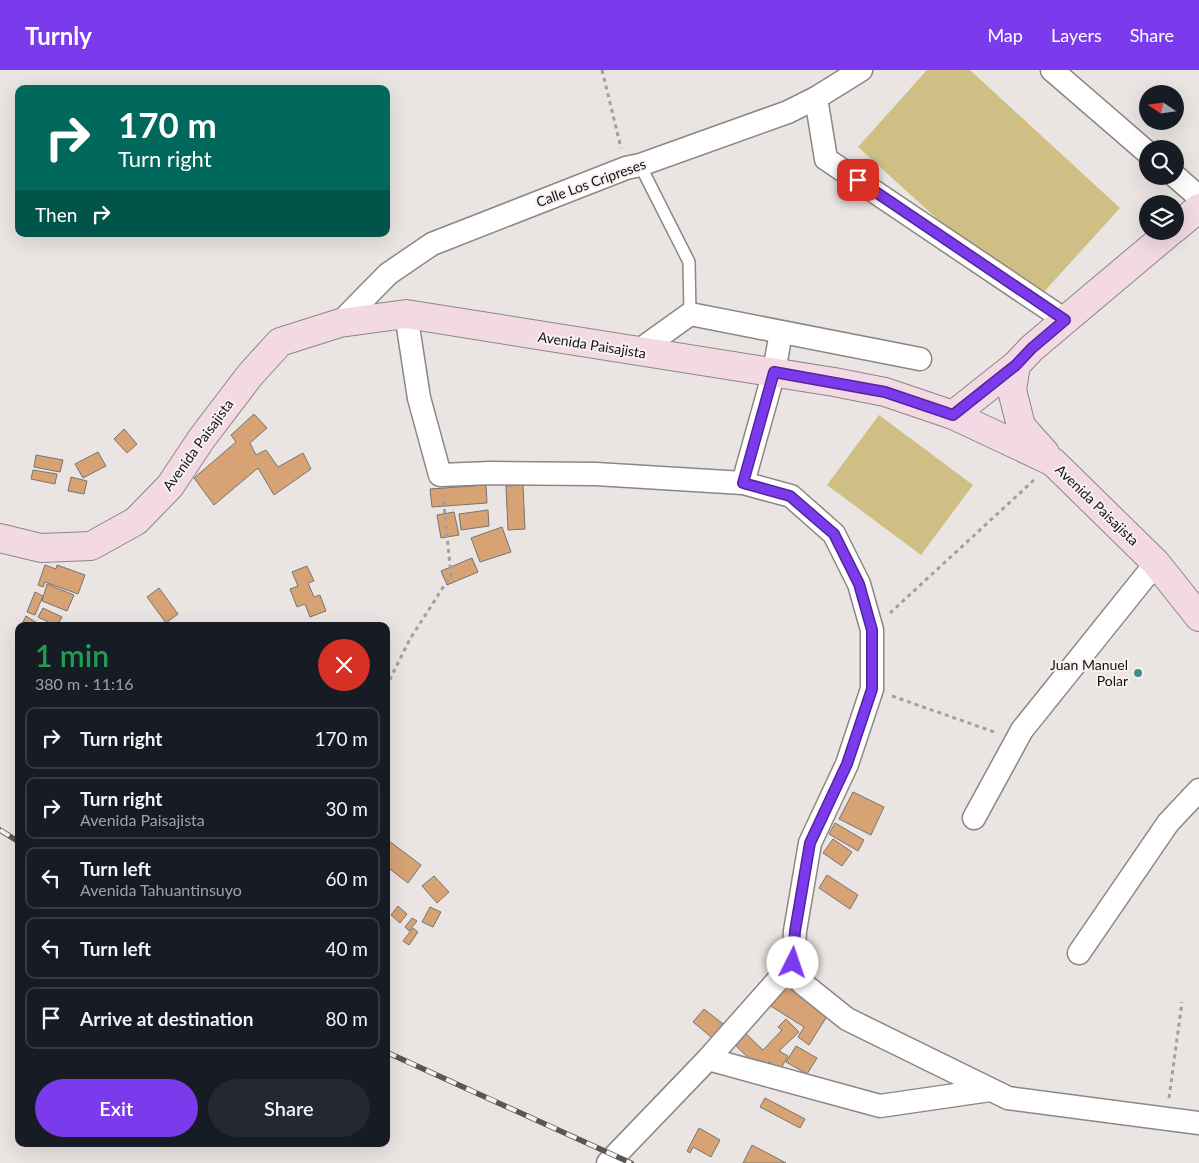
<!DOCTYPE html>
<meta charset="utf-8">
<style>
:root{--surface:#171b24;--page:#242831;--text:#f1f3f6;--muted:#9ea1a6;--line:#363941;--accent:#7c3aed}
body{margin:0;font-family:Lato,sans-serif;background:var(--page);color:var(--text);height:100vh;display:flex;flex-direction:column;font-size:19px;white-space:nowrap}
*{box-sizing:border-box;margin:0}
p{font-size:16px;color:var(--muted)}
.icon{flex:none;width:28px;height:28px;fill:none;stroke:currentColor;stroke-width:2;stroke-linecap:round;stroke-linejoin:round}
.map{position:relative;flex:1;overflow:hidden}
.details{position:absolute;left:15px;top:552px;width:375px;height:525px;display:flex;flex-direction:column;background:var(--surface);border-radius:10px;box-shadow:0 5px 20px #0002}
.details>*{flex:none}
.hud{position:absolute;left:15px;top:15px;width:375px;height:152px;border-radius:10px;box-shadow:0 5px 20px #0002;background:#00695c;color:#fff;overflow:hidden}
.needle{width:32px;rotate:283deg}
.buttons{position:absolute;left:1139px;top:15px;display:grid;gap:10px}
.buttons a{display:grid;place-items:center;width:45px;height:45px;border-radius:50%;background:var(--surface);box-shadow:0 5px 20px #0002;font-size:25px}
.pin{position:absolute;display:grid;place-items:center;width:42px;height:42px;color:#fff;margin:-21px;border-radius:10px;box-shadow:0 2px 8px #0006}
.me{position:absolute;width:55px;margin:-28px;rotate:4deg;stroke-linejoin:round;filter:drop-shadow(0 0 4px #0008)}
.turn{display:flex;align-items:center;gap:18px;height:105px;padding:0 20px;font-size:22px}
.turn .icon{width:65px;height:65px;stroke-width:2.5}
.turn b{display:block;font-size:35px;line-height:42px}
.then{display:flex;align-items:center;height:48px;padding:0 20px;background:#0003;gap:10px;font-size:19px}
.round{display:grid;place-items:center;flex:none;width:52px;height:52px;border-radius:26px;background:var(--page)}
.head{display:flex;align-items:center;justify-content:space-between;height:85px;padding:0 20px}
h1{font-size:30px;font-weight:600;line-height:38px;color:#1e9e55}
.cta{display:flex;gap:10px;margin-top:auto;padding:10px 20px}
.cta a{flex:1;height:58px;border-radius:30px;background:var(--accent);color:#fff;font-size:20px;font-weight:600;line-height:58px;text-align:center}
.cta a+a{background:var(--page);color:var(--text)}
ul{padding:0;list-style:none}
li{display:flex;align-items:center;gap:15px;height:62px;margin:0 10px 8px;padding:0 10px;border:2px solid var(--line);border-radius:10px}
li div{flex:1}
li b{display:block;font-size:19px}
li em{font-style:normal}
header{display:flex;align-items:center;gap:30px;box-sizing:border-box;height:70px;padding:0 25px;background:var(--accent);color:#fff}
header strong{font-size:24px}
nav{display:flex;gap:28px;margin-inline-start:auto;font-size:18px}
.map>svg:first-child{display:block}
.green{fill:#d0bf84}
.building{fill:#d7a274;stroke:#787470}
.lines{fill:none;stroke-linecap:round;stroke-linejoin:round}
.lane-casing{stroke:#8c8685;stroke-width:14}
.street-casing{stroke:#8c8685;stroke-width:25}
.secondary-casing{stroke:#8c8685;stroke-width:30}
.path{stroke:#a49f9d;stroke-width:3;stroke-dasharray:4 4;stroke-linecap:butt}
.lane{stroke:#fff;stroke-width:11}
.street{stroke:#fff;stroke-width:22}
.secondary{stroke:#f2d9e3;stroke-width:28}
.rail-casing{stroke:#5a5655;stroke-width:5.5}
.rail{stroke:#f8f1f0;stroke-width:4;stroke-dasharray:11;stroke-linecap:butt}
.route-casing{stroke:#51269a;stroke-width:12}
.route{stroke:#7c3aed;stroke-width:9}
.poi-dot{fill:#448c89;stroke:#f8f1f0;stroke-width:2}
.labels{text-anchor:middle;stroke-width:4;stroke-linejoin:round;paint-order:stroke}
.street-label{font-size:14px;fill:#151212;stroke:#f8f1f0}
.poi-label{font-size:14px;fill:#151212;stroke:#f8f1f0;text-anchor:end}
</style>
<header>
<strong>Turnly</strong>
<nav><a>Map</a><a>Layers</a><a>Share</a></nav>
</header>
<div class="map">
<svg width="1199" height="1093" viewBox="0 0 1199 1093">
<rect width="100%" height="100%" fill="#eae4e2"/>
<g class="green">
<polygon points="927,0 970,0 1120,138 1032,235 858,77"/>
<polygon points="879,345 973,415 921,485 827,415"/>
</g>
<g class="building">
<polygon points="254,344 267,358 250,373 256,385 266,380 278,397 303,383 311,399 274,425 258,398 214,435 194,408 236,372 231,365"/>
<polygon points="124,359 137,374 127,383 114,369"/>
<polygon points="98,382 106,396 83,408 75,394"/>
<polygon points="36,385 63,390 60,402 34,397"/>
<polygon points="33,400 57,404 55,414 31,409"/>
<polygon points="71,407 87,411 84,424 68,421"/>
<polygon points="486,415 487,433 432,437 430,419"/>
<polygon points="523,415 525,459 508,460 506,416"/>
<polygon points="488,440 489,456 461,460 459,444"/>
<polygon points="454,442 459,465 441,468 437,445"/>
<polygon points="502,457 511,482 480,492 471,468"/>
<polygon points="472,488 478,502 447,515 441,501"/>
<polygon points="45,495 56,499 57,495 85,505 78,524 45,512 43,517 38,515"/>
<polygon points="307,496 314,511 308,513 314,527 320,525 326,541 310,547 305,534 297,537 290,519 298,516 292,502"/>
<polygon points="47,514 74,525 67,541 42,531"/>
<polygon points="159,518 178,544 166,553 147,527"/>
<polygon points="35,522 43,526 35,545 27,542"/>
<polygon points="43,538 62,547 57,556 38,547"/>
<polygon points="26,546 37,553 35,556 21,556"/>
<polygon points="853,722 884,737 871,765 839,749"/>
<polygon points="835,753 864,770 858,781 829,764"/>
<polygon points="833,769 852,782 842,796 823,783"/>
<polygon points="389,771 421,795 408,813 386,796 386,775"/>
<polygon points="827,805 858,825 850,839 819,818"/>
<polygon points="434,806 449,822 437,833 422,816"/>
<polygon points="398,836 407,844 400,853 391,845"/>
<polygon points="430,837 441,842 433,857 422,852"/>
<polygon points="412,848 417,851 409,861 405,857"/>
<polygon points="413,858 418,862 409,875 403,871"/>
<polygon points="786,916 829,943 809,975 798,967 804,957 766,933 774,922 780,926"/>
<polygon points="704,939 727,957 716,971 693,952"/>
<polygon points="786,949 799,962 779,981 788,986 780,1000 769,992 762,1001 732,972 743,961 763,980 782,960 778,957"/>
<polygon points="796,976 817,988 807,1004 786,992"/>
<polygon points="765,1028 805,1049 800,1058 760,1037"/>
<polygon points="699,1058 720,1070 711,1087 693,1077 690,1083 687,1081"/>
<polygon points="752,1075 786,1093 743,1093"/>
</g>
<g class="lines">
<g class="lane-casing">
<polyline id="lane" points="640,95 689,192 690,244"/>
</g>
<g class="street-casing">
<g id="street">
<polyline points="1052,0 1148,83"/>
<polyline points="816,28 826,89 1065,250"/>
<polyline points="1175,106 1199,127"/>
<polyline points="406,244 419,328 440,405 491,403 596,404 743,413 791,426 834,464 859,514 872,560 872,619 847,694 810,773 795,861 793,893 802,913 847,949 1008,1028 1199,1053"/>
<polyline points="340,253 388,204 432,174 626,98 640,95 788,42 816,28 861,0"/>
<polyline points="637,282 690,244 920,289"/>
<polyline points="743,413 774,302 781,262"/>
<polyline points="974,748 1022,660 1156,493"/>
<polyline points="1079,883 1168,753 1199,720"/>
<polyline points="708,989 880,1036 990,1020"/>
<polyline points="608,1093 708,989 793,893"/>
</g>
</g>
<g class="secondary-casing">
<g id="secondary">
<polyline points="1175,158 1199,138"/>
<polyline points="1016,295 1012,320 1021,356 1045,383"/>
<polyline points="953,345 1016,295 1032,278 1171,161"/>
<polyline points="0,468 41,478 91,476 136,451 170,416 202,368 250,305 280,272 340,253 406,244 834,312 885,322 953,345 1053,392 1156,493 1199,547"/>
</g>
</g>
<g class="path">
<polyline points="602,0 621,78"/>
<polyline points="890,543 1034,410"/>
<polyline points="386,617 410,569 451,505 443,425"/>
<polyline points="892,626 997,663"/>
<polyline points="1169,1028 1182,932"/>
</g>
<use href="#lane" class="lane"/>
<use href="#street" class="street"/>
<use href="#secondary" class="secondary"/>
<g class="rail-casing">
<g id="rail">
<polyline points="0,760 19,772"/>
<polyline points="386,982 631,1093"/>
</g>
</g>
<use href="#rail" class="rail"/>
</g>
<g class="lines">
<g class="route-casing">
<polyline id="route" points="793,893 795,861 810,773 847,694 872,619 872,560 859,514 834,464 790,426 743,413 774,302 885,322 953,345 1016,295 1032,278 1065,250 858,110"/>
</g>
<use href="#route" class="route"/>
</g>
<circle class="poi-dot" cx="1138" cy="603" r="5"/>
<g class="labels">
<g class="street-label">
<text transform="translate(591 113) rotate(-20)" y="5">Calle Los Cripreses</text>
<text transform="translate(592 275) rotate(9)" y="5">Avenida Paisajista</text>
<text transform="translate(198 375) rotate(-54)" y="5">Avenida Paisajista</text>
<text transform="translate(1097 435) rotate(44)" y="5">Avenida Paisajista</text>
</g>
<g class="poi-label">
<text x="1128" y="600">Juan Manuel<tspan x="1128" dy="16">Polar</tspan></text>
</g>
</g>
</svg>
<div class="buttons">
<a><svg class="needle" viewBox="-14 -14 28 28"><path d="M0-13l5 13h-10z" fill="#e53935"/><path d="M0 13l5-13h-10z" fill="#9ea1a6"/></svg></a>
<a><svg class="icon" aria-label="search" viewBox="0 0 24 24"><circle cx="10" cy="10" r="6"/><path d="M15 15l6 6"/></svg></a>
<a><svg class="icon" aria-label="layers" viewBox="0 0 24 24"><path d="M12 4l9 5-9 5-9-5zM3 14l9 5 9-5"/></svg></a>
</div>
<div class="pin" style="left:858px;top:110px;background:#d93025"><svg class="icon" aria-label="arrive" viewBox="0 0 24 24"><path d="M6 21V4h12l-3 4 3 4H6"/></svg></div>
<svg class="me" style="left:793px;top:893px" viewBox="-20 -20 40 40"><circle r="19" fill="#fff"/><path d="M0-13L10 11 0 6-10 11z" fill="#7c3aed"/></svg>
<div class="hud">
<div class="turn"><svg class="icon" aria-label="right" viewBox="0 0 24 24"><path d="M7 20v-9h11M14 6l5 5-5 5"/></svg><div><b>170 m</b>Turn right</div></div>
<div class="then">Then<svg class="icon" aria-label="right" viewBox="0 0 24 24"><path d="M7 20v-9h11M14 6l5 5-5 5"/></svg></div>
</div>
<section class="details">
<div class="head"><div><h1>1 min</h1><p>380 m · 11:16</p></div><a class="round" style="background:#d93025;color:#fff"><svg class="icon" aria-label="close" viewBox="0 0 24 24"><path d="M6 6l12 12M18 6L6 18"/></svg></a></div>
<ul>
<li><svg class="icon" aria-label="right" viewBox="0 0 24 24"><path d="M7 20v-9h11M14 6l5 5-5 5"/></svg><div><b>Turn right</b></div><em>170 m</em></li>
<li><svg class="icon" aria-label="right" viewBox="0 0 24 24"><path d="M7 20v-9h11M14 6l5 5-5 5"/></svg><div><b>Turn right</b><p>Avenida Paisajista</p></div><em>30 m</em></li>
<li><svg class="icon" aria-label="left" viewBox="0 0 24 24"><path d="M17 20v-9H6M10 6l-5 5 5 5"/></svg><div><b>Turn left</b><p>Avenida Tahuantinsuyo</p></div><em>60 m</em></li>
<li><svg class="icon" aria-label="left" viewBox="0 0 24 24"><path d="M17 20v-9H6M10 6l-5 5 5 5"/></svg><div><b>Turn left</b></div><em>40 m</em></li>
<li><svg class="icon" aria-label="arrive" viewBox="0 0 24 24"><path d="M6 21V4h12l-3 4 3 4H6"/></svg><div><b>Arrive at destination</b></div><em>80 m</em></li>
</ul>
<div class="cta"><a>Exit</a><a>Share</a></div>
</section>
</div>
